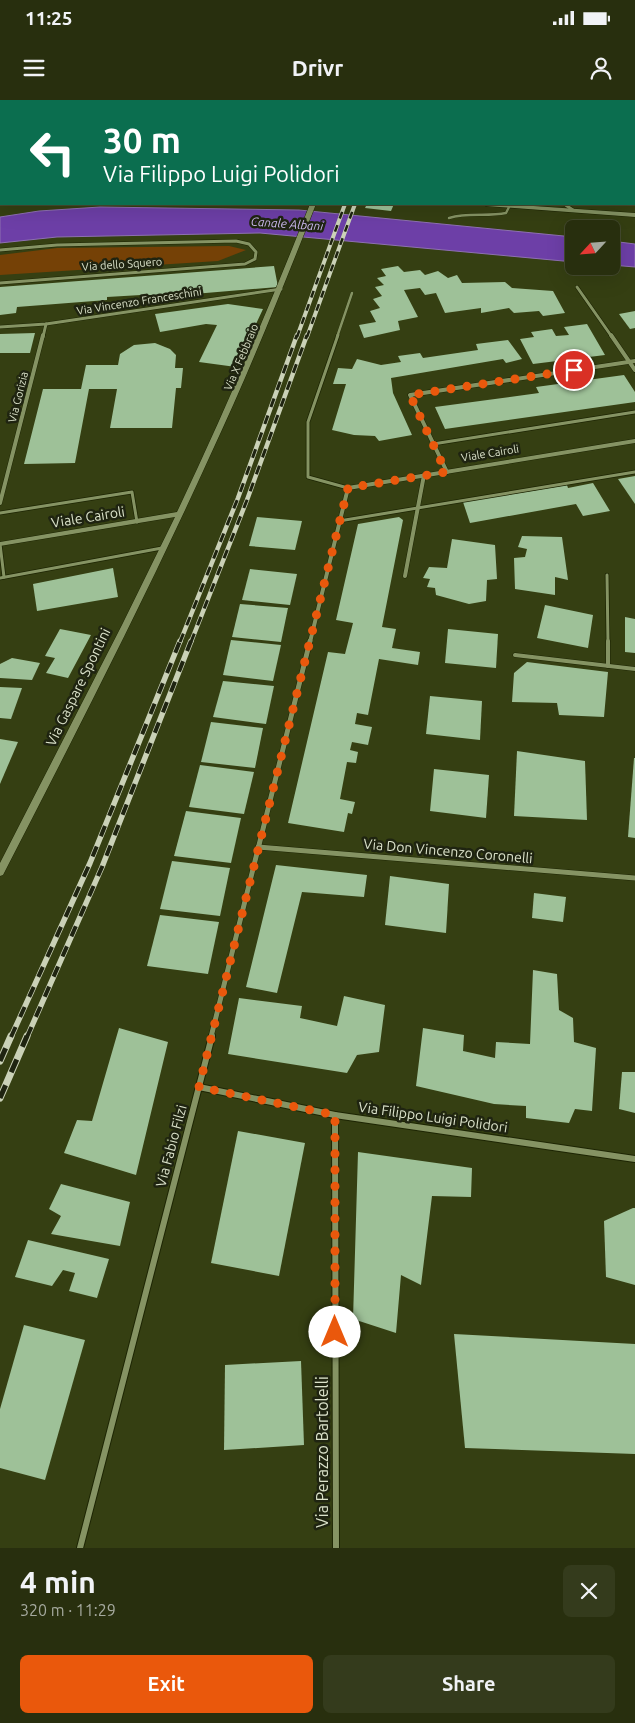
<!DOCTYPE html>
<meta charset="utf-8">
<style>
:root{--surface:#282f0e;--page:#343b1c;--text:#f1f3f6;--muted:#a5a99e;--line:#444a2e;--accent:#ea580c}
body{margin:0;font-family:Ubuntu,sans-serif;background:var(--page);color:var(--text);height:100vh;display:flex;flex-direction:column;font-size:19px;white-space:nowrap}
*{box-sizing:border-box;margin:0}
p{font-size:16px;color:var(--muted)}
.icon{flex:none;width:28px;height:28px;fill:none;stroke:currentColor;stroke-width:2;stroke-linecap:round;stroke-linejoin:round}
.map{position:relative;height:1448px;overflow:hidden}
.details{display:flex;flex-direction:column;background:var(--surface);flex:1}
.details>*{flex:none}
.guide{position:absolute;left:0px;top:0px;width:635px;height:105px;box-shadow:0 5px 20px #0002,0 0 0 1px var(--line);background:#0b6e4f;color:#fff;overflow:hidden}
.needle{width:32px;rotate:244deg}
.fabs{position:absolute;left:565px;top:120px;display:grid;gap:10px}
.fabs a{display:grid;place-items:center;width:55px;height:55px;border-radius:8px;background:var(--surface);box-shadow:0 5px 20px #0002,0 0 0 1px var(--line);font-size:25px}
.pin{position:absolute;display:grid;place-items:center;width:42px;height:42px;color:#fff;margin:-21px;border:2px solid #fff;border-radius:50%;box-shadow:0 1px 5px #0007}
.me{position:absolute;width:55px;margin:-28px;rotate:0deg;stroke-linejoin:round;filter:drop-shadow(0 0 4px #0008)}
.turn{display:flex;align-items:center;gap:18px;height:105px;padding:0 20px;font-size:22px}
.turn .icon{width:65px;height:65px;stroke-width:2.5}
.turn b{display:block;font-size:35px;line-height:42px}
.round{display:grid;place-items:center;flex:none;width:52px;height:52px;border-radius:8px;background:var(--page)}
.overview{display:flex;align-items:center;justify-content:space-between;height:85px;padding:0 20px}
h1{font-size:30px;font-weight:700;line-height:38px}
.action{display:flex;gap:10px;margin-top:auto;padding:10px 20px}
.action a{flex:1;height:58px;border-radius:8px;background:var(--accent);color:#fff;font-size:20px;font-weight:700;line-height:58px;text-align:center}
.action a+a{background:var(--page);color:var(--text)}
.status{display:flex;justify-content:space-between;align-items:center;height:35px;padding:0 25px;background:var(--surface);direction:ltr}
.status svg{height:14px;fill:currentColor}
header{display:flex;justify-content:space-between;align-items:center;height:65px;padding:0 20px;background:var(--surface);font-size:22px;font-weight:700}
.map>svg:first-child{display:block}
.green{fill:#754106}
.water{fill:#6d3fa7;stroke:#8e70b2}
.building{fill:#9ec198}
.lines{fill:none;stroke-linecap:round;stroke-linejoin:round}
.service-far2-casing{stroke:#1d2503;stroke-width:3}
.service-far1-casing{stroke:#1d2503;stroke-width:4.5}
.service-casing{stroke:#1d2503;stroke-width:5}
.minor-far3-casing{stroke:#1d2503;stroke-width:4}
.minor-far2-casing{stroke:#1d2503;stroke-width:5}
.minor-far1-casing{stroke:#1d2503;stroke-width:6}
.minor-casing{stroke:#1d2503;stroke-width:8}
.tertiary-casing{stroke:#1d2503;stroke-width:1}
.service-far2{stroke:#859363;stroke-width:2.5}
.service-far1{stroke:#859363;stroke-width:3}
.service{stroke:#859363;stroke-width:4}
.minor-far3{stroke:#859363;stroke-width:3}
.minor-far2{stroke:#859363;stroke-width:4}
.minor-far1{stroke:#859363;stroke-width:5}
.minor{stroke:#859363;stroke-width:6}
.tertiary{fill:#859363;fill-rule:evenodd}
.rail-far3-casing{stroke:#cad1b7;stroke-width:4}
.rail-far2-casing{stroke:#cad1b7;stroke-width:4.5}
.rail-far1-casing{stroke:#cad1b7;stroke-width:5.5}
.rail-casing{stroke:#cad1b7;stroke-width:7}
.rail-far3{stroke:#1f2411;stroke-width:2.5;stroke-dasharray:7;stroke-linecap:butt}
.rail-far2{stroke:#1f2411;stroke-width:3;stroke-dasharray:9;stroke-linecap:butt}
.rail-far1{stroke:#1f2411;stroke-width:4;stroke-dasharray:11;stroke-linecap:butt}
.rail{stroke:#1f2411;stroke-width:5;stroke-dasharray:14;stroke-linecap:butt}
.route{stroke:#ea580c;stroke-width:9;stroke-dasharray:0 16.2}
.labels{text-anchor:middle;stroke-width:5;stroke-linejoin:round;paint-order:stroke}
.far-street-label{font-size:11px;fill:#dbe2ca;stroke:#1f2411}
.far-water-label{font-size:12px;font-style:italic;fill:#ccb9ef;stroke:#1f2411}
.street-label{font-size:14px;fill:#dbe2ca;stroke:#1f2411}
.near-street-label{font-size:16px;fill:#dbe2ca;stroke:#1f2411}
</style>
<div class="status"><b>11:25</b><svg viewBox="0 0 49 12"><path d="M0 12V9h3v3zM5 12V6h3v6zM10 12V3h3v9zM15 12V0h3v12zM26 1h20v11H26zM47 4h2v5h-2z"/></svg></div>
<header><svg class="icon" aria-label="menu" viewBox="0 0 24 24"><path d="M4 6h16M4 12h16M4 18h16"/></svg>Drivr<svg class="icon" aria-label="person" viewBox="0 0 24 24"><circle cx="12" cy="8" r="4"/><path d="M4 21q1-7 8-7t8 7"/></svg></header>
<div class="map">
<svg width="635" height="1448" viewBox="0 0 635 1448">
<rect width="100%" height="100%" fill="#353f12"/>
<polygon class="green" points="229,146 246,150 218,161 0,175 0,155 57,148"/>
<g class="water">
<polygon points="100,107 299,110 574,137 574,162 260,133 57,137 0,143 0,117 39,111"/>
<polygon points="611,141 635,144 635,167 611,165"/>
</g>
<g class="building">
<polygon points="367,104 394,104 391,111 365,108"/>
<polygon points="274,166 278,187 158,197 158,195 141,195 107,197 107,200 17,207 16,213 0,215 0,187"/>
<polygon points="398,166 404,172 420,170 425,175 438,171 448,178 457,175 462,183 505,182 512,188 553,191 565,213 543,216 539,211 514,213 509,208 481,213 481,208 445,213 436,193 425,195 420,188 404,190 418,217 398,221 400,230 364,238 359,225 376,222 370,211 380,208 373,199 382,196 375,187 384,185 377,178 386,176 381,169"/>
<polygon points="228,204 263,209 236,267 199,262 217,225 206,224 160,232 155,214"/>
<polygon points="635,211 635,228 630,229 619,214"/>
<polygon points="587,224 605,255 533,264 520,239 534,237 531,232 552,229 556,236 569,235 564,227"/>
<polygon points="35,233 30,253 0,253 0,234"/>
<polygon points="508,240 522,259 506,263 503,259 391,278 393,293 412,335 379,341 375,336 354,335 332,330 346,284 333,284 338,268 352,269 357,259 381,265 401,262 398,256 420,253 423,258 478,250 476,244"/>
<polygon points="155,243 170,249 176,255 175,268 183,268 181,288 176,288 172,328 110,328 117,289 89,289 75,363 24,364 43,289 81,289 86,265 118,265 120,254 134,245"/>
<polygon points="624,275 635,292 635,302 445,329 435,307 539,293 536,287"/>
<polygon points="635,376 635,404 618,379"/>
<polygon points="593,383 610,411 583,416 576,404 470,423 463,402 567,385 568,388"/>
<polygon points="257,417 302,421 295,450 249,446"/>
<polygon points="399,417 403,420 382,527 396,529 392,548 420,552 418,565 379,559 368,615 357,613 355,624 372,627 368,645 352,642 350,650 358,652 356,663 347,662 340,699 355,702 352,714 348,713 344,732 288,723 328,552 345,554 353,523 336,520 358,424"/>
<polygon points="522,436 562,437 568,480 555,477 555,495 515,489 514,458 525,457 527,449 518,447"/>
<polygon points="452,439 495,445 497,479 487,480 486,501 469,504 436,495 435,488 427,487 430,479 423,478 429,467 447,468"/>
<polygon points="113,468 118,497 37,511 33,484"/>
<polygon points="250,469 297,474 290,505 242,500"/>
<polygon points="240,504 288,508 281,542 232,537"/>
<polygon points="545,505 593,515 588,548 537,538"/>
<polygon points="625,517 635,519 635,553 625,552"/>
<polygon points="60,529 91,535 68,578 46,573 55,558 45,556"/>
<polygon points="448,529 498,534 496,568 445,563"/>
<polygon points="231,540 281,545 273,581 223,575"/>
<polygon points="12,558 40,563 32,580 0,578 0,564"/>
<polygon points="527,562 608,572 604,617 559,615 557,603 512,602 514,573"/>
<polygon points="223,581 274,586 266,624 213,617"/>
<polygon points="0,587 22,588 11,619 0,618"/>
<polygon points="430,596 482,601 480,640 426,634"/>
<polygon points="211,622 263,628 255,668 201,662"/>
<polygon points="0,639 18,642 0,684"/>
<polygon points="517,651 585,661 587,720 514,716"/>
<polygon points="634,658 635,658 635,738 628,737"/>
<polygon points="200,665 254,672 244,714 189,707"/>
<polygon points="434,669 489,675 486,718 430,711"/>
<polygon points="186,711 241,718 231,763 174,756"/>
<polygon points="172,761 230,768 220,816 160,809"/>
<polygon points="276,765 367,775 364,797 302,792 277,893 246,887"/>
<polygon points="390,776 449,784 446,833 385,825"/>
<polygon points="534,793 566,797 563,822 532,818"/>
<polygon points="160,815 219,822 208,874 147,866"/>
<polygon points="533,870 557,874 559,910 573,918 574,942 596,948 592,1011 575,1009 569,1023 526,1018 526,1006 494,1004 416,986 423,928 464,935 463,951 495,958 496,942 530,944"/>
<polygon points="344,896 385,905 379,952 357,955 347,973 228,954 239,898 302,906 300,918 337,926"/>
<polygon points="119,928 168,942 136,1075 64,1053 77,1020 92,1021"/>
<polygon points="622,972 635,972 635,1013 619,1009"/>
<polygon points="238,1031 305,1043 279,1176 211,1163"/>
<polygon points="358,1052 472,1068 471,1097 432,1096 421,1185 401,1175 396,1233 353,1219"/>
<polygon points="61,1084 130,1102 120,1146 51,1134 61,1116 49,1109"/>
<polygon points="633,1108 635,1108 635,1185 606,1177 604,1121"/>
<polygon points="28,1140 109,1159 97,1198 69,1191 75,1173 63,1170 52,1186 15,1177"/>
<polygon points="24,1225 85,1240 45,1380 0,1368 0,1309"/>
<polygon points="454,1234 635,1244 635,1354 465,1348"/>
<polygon points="301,1261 304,1345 224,1350 225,1265"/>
</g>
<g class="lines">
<g class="service-far2-casing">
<g id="service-far2">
<path d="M449,118C468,112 487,117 506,113L510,105"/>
<polyline points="337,237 352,193"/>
</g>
</g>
<g class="service-far1-casing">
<g id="service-far1">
<polyline points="338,235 308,322 308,377 348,388"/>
<polyline points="433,344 635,312"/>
<polyline points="0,413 132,392 137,422"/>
<polyline points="339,421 635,372"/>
<polyline points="0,444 4,477"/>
<polyline points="607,475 608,542"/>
<polyline points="0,478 162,448"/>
</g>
</g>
<g class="service-casing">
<g id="service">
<polyline points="608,541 608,566"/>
<polyline points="515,555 635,569"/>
</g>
</g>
<g class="minor-far3-casing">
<g id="minor-far3">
<polyline points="634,3 635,1"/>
<polyline points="0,29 1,31"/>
<polyline points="564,104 573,110"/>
<polyline points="0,150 57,145 236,141 249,144 256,152 255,159 245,164 0,183"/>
<polyline points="577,187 612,237"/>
<polyline points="0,227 46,224 281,189"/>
<polyline points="43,237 46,224"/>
</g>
</g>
<g class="minor-far2-casing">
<g id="minor-far2">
<polyline points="611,235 635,270"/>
<polyline points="447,372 410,295 635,261"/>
<polyline points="0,403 43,235"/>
<polyline points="405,476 424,375"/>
<polyline points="310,542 348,388 635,341"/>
</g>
</g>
<g class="minor-far1-casing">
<g id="minor-far1">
<polyline points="258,747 635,778"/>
<polyline points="211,937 310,541"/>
</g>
</g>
<g class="minor-casing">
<g id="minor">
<polyline points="199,987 335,1015 635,1059"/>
<polyline points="335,1015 336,1448"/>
<polyline points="80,1448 212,936"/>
</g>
</g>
<g class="tertiary-casing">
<g id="tertiary">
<polygon points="76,0 90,0 90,1 77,1"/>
<rect x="349" y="0" width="4" height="1"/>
<polygon points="0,101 1,104 3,104 0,105"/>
<path d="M310,104H316C282,190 248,275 209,358C145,499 74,637 3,775L0,776V763L122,525L175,417L0,446V442L177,412C225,311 269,208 310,104Z"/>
<polygon points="484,104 504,104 635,113 635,117 486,106"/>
</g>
</g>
<use href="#service-far2" class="service-far2"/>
<use href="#service-far1" class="service-far1"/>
<use href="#service" class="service"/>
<use href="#minor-far3" class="minor-far3"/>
<use href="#minor-far2" class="minor-far2"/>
<use href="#minor-far1" class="minor-far1"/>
<use href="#minor" class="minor"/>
<use href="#tertiary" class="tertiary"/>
<g class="rail-far3-casing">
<g id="rail-far3">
<polyline points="297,237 345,104"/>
<polyline points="307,237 355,104"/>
</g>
</g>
<g class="rail-far2-casing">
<g id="rail-far2">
<polyline points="180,542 238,398 297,235"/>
<polyline points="191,542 247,400 307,235"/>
</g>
</g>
<g class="rail-far1-casing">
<g id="rail-far1">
<polyline points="11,937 90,763 180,541"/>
<polyline points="27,937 102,767 191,541"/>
</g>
</g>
<g class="rail-casing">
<g id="rail">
<polyline points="0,961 11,936"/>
<polyline points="0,998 27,936"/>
</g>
</g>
<use href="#rail-far3" class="rail-far3"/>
<use href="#rail-far2" class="rail-far2"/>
<use href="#rail-far1" class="rail-far1"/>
<use href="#rail" class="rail"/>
</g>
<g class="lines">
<polyline class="route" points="335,1232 335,1015 199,987 348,388 446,372 410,295 574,270"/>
</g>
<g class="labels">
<g class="far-street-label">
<text transform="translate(122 164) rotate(-4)" y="4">Via dello Squero</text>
<text transform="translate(139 201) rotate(-9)" y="4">Via Vincenzo Franceschini</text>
<text transform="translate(241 257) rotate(-67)" y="4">Via X Febbraio</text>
<text transform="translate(18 297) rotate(-76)" y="4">Via Gorizia</text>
<text transform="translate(490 353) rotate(-9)" y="4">Viale Cairoli</text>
</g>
<g class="far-water-label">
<text transform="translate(287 124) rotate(4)" y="4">Canale Albani</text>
</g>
<g class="street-label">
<text transform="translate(88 417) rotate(-9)" y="5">Viale Cairoli</text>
<text transform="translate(78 587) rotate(-64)" y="5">Via Gaspare Spontini</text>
<text transform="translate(448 751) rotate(5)" y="5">Via Don Vincenzo Coronelli</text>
<text transform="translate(433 1017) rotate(8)" y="5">Via Filippo Luigi Polidori</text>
<text transform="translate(171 1046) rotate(-75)" y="5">Via Fabio Filzi</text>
</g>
<g class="near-street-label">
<text transform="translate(322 1352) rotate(-90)" y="6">Via Perazzo Bartolelli</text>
</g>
</g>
</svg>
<div class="fabs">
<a><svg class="needle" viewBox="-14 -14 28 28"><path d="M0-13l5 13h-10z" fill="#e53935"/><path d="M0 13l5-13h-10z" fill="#a5a99e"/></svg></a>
</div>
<div class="pin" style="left:574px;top:270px;background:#d93025"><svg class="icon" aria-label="arrive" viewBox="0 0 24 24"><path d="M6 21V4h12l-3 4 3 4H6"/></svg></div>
<svg class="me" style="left:335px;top:1232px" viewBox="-20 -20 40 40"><circle r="19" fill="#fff"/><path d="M0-13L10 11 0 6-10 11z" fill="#ea580c"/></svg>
<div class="guide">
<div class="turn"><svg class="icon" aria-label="left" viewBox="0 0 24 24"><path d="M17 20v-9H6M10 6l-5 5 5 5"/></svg><div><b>30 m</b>Via Filippo Luigi Polidori</div></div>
</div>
</div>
<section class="details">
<div class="overview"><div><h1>4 min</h1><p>320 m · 11:29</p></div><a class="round"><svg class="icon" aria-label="close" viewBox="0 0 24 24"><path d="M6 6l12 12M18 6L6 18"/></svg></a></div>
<div class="action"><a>Exit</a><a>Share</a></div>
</section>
